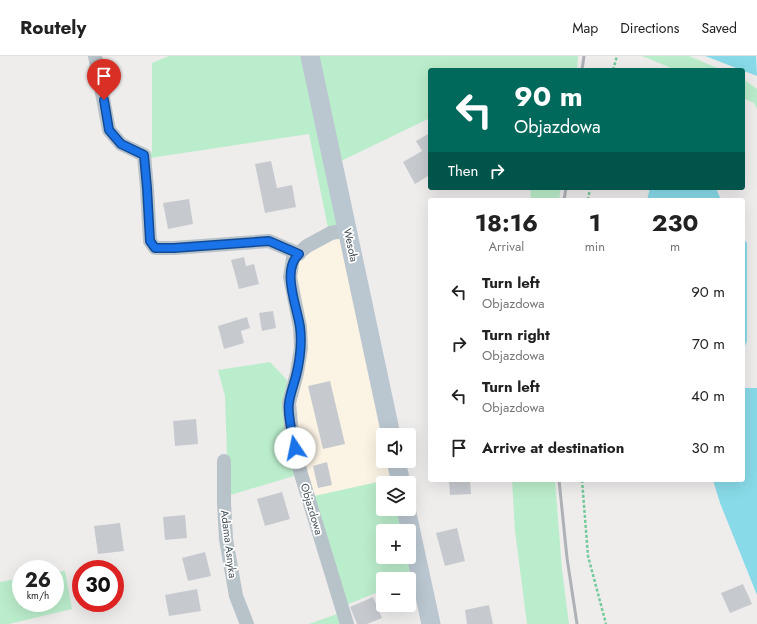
<!DOCTYPE html>
<meta charset="utf-8">
<style>
:root{--surface:#fff;--page:#f2f2f2;--text:#222;--muted:#767676;--line:#e0e0e0}
body{margin:0;font-family:Jost,sans-serif;background:var(--page);color:var(--text);height:100vh;display:flex;flex-direction:column;font-size:15px;white-space:nowrap}
*{box-sizing:border-box;margin:0}
p{font-size:13px;color:var(--muted)}
.icon{flex:none;width:22px;height:22px;fill:none;stroke:currentColor;stroke-width:2;stroke-linecap:round;stroke-linejoin:round}
.map{position:relative;flex:1;overflow:hidden}
.panel{position:absolute;left:428px;top:142px;width:317px;height:284px;display:flex;flex-direction:column;background:var(--surface);border-radius:4px;box-shadow:0 4px 16px #0002}
.panel>*{flex:none}
.guide{position:absolute;left:428px;top:12px;width:317px;height:122px;border-radius:4px;box-shadow:0 4px 16px #0002;background:#00695c;color:#fff;overflow:hidden}
.buttons{position:absolute;left:376px;top:372px;display:grid;gap:8px}
.buttons a{display:grid;place-items:center;width:40px;height:40px;border-radius:4px;background:var(--surface);box-shadow:0 4px 16px #0002;font-size:20px}
.speed{position:absolute;left:12px;top:504px;display:flex;gap:8px;font-size:20px;font-weight:700;text-align:center}
.speed>*{display:grid;place-content:center;width:52px;height:52px;border-radius:50%;background:var(--surface);box-shadow:0 4px 16px #0002;line-height:1}
.speed small{font-size:10px;font-weight:400}
.speed .limit{border:6px solid #d22;background:#fff;color:#111}
.pin{position:absolute;display:grid;place-items:center;width:34px;height:34px;color:#fff;margin:-41px -17px;border-radius:50% 50% 50% 0;rotate:-45deg;box-shadow:0 0 4px #0007}
.pin .icon{rotate:45deg}
.me{position:absolute;width:44px;margin:-22px;rotate:349deg;stroke-linejoin:round;filter:drop-shadow(0 0 3px #0008)}
.turn{display:flex;align-items:center;gap:14px;height:84px;padding:0 20px;font-size:18px}
.turn .icon{width:52px;height:52px;stroke-width:2.5}
.turn b{display:block;font-size:28px;line-height:34px}
.then{display:flex;align-items:center;height:38px;padding:0 20px;background:#0003;gap:8px;font-size:15px}
.eta{display:flex;justify-content:space-evenly;align-items:center;height:68px;text-align:center}
.eta b{font-size:24px;font-weight:700;line-height:28px}
ul{padding:0;list-style:none}
li{display:flex;align-items:center;gap:12px;height:52px;padding:0 20px}
li div{flex:1}
li b{display:block;font-size:15px}
li em{font-style:normal}
header{display:flex;align-items:center;gap:24px;box-sizing:border-box;height:56px;padding:0 20px;background:var(--surface);border-bottom:1px solid var(--line)}
header strong{font-size:19px}
nav{display:flex;gap:22px;margin-inline-start:auto;font-size:14px}
.map>svg:first-child{display:block}
.commercial{fill:#fbf3e4}
.green{fill:#baedcb}
.water{fill:#88dae9}
.building{fill:#c6cacf}
.lines{fill:none;stroke-linecap:round;stroke-linejoin:round}
.path{stroke:#73ca9a;stroke-width:2.5;stroke-dasharray:3 2;stroke-linecap:butt}
.street{stroke:#b8c2c9;stroke-width:14}
.secondary{stroke:#bac6d0;stroke-width:19}
.rail{stroke:#aeb2b7;stroke-width:3}
.route-casing{stroke:#114b97;stroke-width:10}
.route{stroke:#1a73e8;stroke-width:7}
.labels{text-anchor:middle;stroke-width:3.5;stroke-linejoin:round;paint-order:stroke}
.street-label{font-size:11px;fill:#455159;stroke:#fff}
</style>
<header>
<strong>Routely</strong>
<nav><a>Map</a><a>Directions</a><a>Saved</a></nav>
</header>
<div class="map">
<svg width="757" height="568" viewBox="0 0 757 568">
<rect width="100%" height="100%" fill="#efecec"/>
<polygon class="commercial" points="339,181 344,187 383,383 383,405 388,405 391,423 310,441 291,348 307,292 293,222 296,204"/>
<g class="green">
<polygon points="169,0 302,0 338,170 328,172 309,78 150,102 152,94 152,7"/>
<polygon points="311,0 578,0 577,14 430,14 430,62 339,106"/>
<polygon points="642,0 689,0 722,14 676,14"/>
<polygon points="743,23 757,33 757,53 754,47 743,42"/>
<polygon points="530,132 561,132 559,144 531,144"/>
<polygon points="270,306 287,324 286,360 297,419 227,440 227,399 225,340 218,314"/>
<polygon points="391,423 392,427 383,427 383,453 397,453 402,475 383,475 383,501 407,501 412,523 409,524 409,523 383,523 383,534 346,549 310,441"/>
<polygon points="512,424 555,424 562,514 569,568 527,568 515,475"/>
<polygon points="65,515 72,553 9,568 0,568 0,526 21,522 21,547 55,547 55,516"/>
<polygon points="340,557 344,568 309,568"/>
</g>
<g class="water">
<polygon points="705,0 756,0 757,20"/>
<polygon points="650,132 716,132 721,144 647,144"/>
<polygon points="743,182 747,187 747,285 743,295"/>
<polygon points="743,332 757,332 757,539 720,447 713,424 743,424"/>
</g>
<g class="building">
<polygon points="430,77 430,119 415,128 403,106 422,95 416,85"/>
<polygon points="271,105 277,132 292,129 296,151 265,157 255,108"/>
<polygon points="189,143 193,168 168,173 163,147"/>
<polygon points="244,201 246,210 254,208 259,228 239,233 231,204"/>
<polygon points="273,255 276,272 262,275 259,257"/>
<polygon points="247,261 250,272 241,275 244,287 224,293 218,270"/>
<polygon points="330,325 345,388 323,393 308,330"/>
<polygon points="196,363 198,388 175,390 173,365"/>
<polygon points="327,406 332,429 318,432 313,410"/>
<polygon points="449,424 470,424 471,438 450,439"/>
<polygon points="282,436 290,463 265,470 257,443"/>
<polygon points="185,459 187,482 165,484 163,461"/>
<polygon points="120,467 124,495 98,498 94,470"/>
<polygon points="457,472 465,505 445,510 436,477"/>
<polygon points="205,496 211,520 188,525 182,502"/>
<polygon points="743,528 752,548 730,557 721,537"/>
<polygon points="197,533 201,555 169,560 165,539"/>
<polygon points="373,541 382,562 367,568 357,568 350,551"/>
<polygon points="489,549 493,568 467,568 465,554"/>
</g>
<g class="lines">
<g class="path">
<polyline points="613,14 617,0"/>
<polyline points="588,144 590,132"/>
<polyline points="582,424 588,500 606,568"/>
</g>
<g class="street">
<polyline points="95,0 109,74 121,88 144,99 147,132 150,185 155,192 174,192 269,185 299,198"/>
<polyline points="224,405 224,447 226,483 236,540 247,568"/>
<polyline points="347,568 301,418 292,379 289,347 297,317 301,292 300,271 290,221 293,202 307,190 331,177 347,174"/>
</g>
<g class="secondary">
<polyline points="310,0 391,379"/>
<polyline points="396,405 401,427"/>
<polyline points="406,453 431,568"/>
</g>
<g class="rail">
<polyline points="582,14 584,0"/>
<polyline points="564,144 566,132"/>
<polyline points="559,424 567,502 577,568"/>
</g>
</g>
<g class="lines">
<g class="route-casing">
<path id="route" d="M104,44L109,74L121,88L144,99L147,132L150,185L155,192H174L269,185L299,198C281,214 297,250 300,271C302,287 300,304 296,320C294,328 290,338 289,347C287,358 293,381 295,392"/>
</g>
<use href="#route" class="route"/>
</g>
<g class="labels">
<g class="street-label">
<text transform="translate(351 189) rotate(78)" y="4">Wesoła</text>
<text transform="translate(312 453) rotate(73)" y="4">Objazdowa</text>
<text transform="translate(229 488) rotate(83)" y="4">Adama Asnyka</text>
</g>
</g>
</svg>
<div class="buttons">
<a><svg class="icon" aria-label="sound" viewBox="0 0 24 24"><path d="M4 9h4l5-4v14l-5-4H4zM17 9q2 3 0 6"/></svg></a>
<a><svg class="icon" aria-label="layers" viewBox="0 0 24 24"><path d="M12 4l9 5-9 5-9-5zM3 14l9 5 9-5"/></svg></a>
<a>+</a>
<a>−</a>
</div>
<div class="speed"><div>26<small>km/h</small></div><div class="limit">30</div></div>
<div class="pin" style="left:104px;top:44px;background:#d93025"><svg class="icon" aria-label="arrive" viewBox="0 0 24 24"><path d="M6 21V4h12l-3 4 3 4H6"/></svg></div>
<svg class="me" style="left:295px;top:392px" viewBox="-20 -20 40 40"><circle r="19" fill="#fff"/><path d="M0-13L10 11 0 6-10 11z" fill="#1a73e8"/></svg>
<div class="guide">
<div class="turn"><svg class="icon" aria-label="left" viewBox="0 0 24 24"><path d="M17 20v-9H6M10 6l-5 5 5 5"/></svg><div><b>90 m</b>Objazdowa</div></div>
<div class="then">Then<svg class="icon" aria-label="right" viewBox="0 0 24 24"><path d="M7 20v-9h11M14 6l5 5-5 5"/></svg></div>
</div>
<section class="panel">
<div class="eta">
<div><b>18:16</b><p>Arrival</p></div>
<div><b>1</b><p>min</p></div>
<div><b>230</b><p>m</p></div>
</div>
<ul>
<li><svg class="icon" aria-label="left" viewBox="0 0 24 24"><path d="M17 20v-9H6M10 6l-5 5 5 5"/></svg><div><b>Turn left</b><p>Objazdowa</p></div><em>90 m</em></li>
<li><svg class="icon" aria-label="right" viewBox="0 0 24 24"><path d="M7 20v-9h11M14 6l5 5-5 5"/></svg><div><b>Turn right</b><p>Objazdowa</p></div><em>70 m</em></li>
<li><svg class="icon" aria-label="left" viewBox="0 0 24 24"><path d="M17 20v-9H6M10 6l-5 5 5 5"/></svg><div><b>Turn left</b><p>Objazdowa</p></div><em>40 m</em></li>
<li><svg class="icon" aria-label="arrive" viewBox="0 0 24 24"><path d="M6 21V4h12l-3 4 3 4H6"/></svg><div><b>Arrive at destination</b></div><em>30 m</em></li>
</ul>
</section>
</div>
